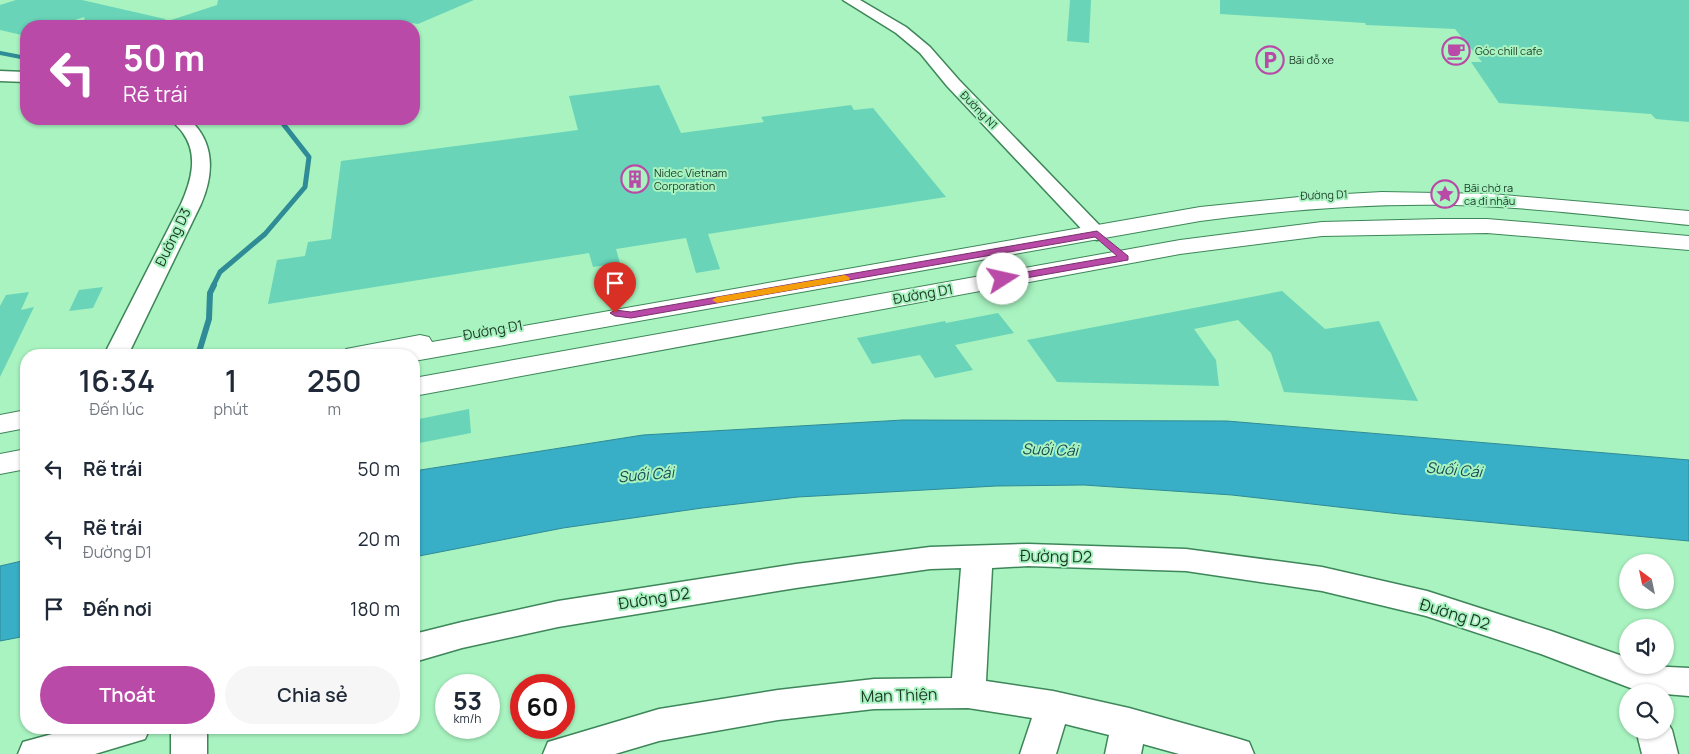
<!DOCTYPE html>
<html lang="vi">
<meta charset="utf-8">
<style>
:root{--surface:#fff;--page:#f6f6f7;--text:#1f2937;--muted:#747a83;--accent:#b94aa7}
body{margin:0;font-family:Manrope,sans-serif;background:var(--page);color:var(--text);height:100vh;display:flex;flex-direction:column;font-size:19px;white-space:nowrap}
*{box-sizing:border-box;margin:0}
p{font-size:16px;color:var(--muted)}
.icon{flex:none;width:28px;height:28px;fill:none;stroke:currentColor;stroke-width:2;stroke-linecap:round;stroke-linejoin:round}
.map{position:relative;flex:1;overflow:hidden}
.panel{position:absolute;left:20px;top:349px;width:400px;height:385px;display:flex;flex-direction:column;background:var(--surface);border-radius:20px;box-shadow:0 1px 4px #0004}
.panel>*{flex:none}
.guide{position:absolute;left:20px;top:20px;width:400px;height:105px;border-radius:20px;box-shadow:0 1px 4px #0004;background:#b94aa7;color:#fff;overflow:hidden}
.needle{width:32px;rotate:327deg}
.fabs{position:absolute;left:1619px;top:554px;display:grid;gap:10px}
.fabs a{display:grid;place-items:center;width:55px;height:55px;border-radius:50%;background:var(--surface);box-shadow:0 1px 4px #0004;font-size:25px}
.speed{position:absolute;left:435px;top:674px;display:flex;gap:10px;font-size:25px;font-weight:700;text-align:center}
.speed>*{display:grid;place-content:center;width:65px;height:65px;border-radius:50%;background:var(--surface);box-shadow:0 1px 4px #0004;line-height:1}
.speed small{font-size:12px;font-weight:400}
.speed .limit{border:8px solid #d22;background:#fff;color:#111}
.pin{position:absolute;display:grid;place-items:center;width:42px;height:42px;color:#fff;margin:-51px -21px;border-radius:50% 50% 50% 0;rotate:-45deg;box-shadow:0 0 5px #0007}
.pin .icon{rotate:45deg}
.me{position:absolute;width:55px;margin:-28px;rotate:80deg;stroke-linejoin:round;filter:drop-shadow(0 0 4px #0008)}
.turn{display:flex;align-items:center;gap:18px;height:105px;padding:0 20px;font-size:22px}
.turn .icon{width:65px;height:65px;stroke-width:2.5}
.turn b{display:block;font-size:35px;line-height:42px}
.eta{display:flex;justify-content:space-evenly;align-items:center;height:85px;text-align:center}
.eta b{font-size:30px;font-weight:600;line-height:35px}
.primary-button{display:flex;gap:10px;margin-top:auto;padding:10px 20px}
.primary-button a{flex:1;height:58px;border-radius:30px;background:var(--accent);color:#fff;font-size:20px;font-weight:600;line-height:58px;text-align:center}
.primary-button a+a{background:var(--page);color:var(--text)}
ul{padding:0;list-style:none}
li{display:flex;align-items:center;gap:15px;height:70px;padding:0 20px}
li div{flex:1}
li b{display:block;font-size:19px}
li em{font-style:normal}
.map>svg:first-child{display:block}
.water{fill:#38afc7;stroke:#2f8b96}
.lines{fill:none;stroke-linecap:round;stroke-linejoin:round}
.stream-far2{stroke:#2f8b96;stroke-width:4}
.stream-far1{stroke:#2f8b96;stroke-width:5}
.stream{stroke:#2f8b96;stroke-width:6}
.building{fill:#69d4b8}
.minor-casing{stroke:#3e8659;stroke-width:3}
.major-casing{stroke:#3e8659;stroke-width:2}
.minor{fill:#fff;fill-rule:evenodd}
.major{fill:#fff;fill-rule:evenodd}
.route{fill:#b94aa7;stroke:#78306d}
.slow{fill:#f59e0b}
.labels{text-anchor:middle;stroke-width:4;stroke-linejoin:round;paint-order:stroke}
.far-poi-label{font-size:11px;fill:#1a3825;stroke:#a8f3c0;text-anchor:start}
.far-street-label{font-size:11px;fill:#1a3825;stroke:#a8f3c0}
.street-label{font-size:14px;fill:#1a3825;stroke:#a8f3c0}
.water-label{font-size:15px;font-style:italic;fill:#184a55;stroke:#a8f3c0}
.near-street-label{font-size:16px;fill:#1a3825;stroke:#a8f3c0}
</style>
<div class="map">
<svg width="1689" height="754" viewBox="0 0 1689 754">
<rect width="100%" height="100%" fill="#a8f3c0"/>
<g class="water">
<polygon points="903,420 1227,421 1689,460 1689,541 1400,514 1232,495 1084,485 996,486 798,497 702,508 563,528 414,557 414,471 643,435"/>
<polygon points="26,560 26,636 0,641 0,566"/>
</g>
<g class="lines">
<g class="stream-far2">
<polyline points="0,53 26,58"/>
<polyline points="280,119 285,126"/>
</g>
<polyline class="stream-far1" points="213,286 220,272 265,234 305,187 309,157 284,125"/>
<polyline class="stream" points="199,352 209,319 210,293 214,285"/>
</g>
<g class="building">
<polygon points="16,0 82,0 165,19 165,22 217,5 218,0 474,0 418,24 407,22 407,26 86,26 84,17 56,26 26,26 26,36 0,30 0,5"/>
<polygon points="1070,0 1091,0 1089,43 1067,41"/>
<polygon points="1220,0 1689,0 1689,122 1656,119 1651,114 1499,103 1471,62 1482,62 1455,29 1366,25 1365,23 1220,14"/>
<polygon points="659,85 681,133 764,122 761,117 851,105 854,110 873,108 946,197 708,234 720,269 696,273 686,238 616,249 620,263 593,267 589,253 268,304 277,260 305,256 308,242 331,239 341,161 578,130 569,96"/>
<polygon points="103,287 93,308 69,311 79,290"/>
<polygon points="1282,291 1325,329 1379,321 1418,401 1284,392 1271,353 1238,320 1194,329 1216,360 1219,386 1057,382 1027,340"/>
<polygon points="29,292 21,310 34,307 0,377 0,306 6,295"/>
<polygon points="998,313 1014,333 955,345 973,370 935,378 920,355 872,364 857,338 945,321 946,323"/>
<polygon points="469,409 471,433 414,444 414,420"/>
</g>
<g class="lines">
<g class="minor-casing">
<g id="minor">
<polygon points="843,0 860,0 906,27 930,47 959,80 1104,230 1107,234 1104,238 1097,240 1090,238 947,86 920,53 896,33"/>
<polygon points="0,71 26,72 26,82 0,81"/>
<path d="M171,119H189C215,142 214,174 201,204L128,355H104L181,204C191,182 199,155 183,133C180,128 174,124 171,119Z"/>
<polygon points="1028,544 1186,549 1322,567 1427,591 1551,631 1628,658 1628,665 1689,668 1689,696 1665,694 1665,692 1641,692 1541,654 1426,616 1322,591 1186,571 1028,566 992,568 986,681 1053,691 1129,708 1236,738 1249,742 1254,754 1179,754 1143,744 1141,754 1105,754 1109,735 1065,724 1056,754 1020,754 1032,718 968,708 874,709 778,720 659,741 615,754 543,754 548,742 659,709 778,690 874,679 952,678 961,568 930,569 796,588 558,627 462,648 414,662 414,634 462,622 558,601 796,564 930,547"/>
<polygon points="1665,718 1672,730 1678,754 1642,754 1636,730 1665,730"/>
<polygon points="74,728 150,728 145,739 95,754 18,754 23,742"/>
<rect x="171" y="728" width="36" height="26"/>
</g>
</g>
<g class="major-casing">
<g id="major">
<path d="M1382,192L1492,194L1689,211V225C1611,217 1532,207 1454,205C1369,203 1284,210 1200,221L414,361V355H342L346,349L420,335L429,337L432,342L1200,207L1309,196Z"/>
<polygon points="1440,219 1487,219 1689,236 1689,250 1487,233 1322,236 1180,254 414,396 414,378 1180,240 1322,222"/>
<polygon points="26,410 26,428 0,433 0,415"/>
<polygon points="26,449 26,469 0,474 0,454"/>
</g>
</g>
<use href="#minor" class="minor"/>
<use href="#major" class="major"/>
</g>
<polygon class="route" points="1097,231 1128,256 1128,260 1003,282 998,279 1003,276 1117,256 1095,237 631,318 615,316 610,313 615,310 631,312"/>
<polygon class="slow" points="845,275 850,278 849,280 717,303 712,300 717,297"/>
<defs>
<g id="cafe-ring" transform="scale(1.4375)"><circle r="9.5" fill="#a8f3c0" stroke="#b94aa7" stroke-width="1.5"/><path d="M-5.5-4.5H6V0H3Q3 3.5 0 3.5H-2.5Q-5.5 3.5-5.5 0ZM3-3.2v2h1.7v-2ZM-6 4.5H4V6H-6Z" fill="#b94aa7"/></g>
<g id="parking-ring" transform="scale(1.4375)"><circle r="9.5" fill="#a8f3c0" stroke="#b94aa7" stroke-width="1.5"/><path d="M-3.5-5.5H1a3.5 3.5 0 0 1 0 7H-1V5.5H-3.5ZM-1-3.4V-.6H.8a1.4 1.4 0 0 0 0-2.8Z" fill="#b94aa7"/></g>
<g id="building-ring" transform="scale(1.4375)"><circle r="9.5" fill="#a8f3c0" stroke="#b94aa7" stroke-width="1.5"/><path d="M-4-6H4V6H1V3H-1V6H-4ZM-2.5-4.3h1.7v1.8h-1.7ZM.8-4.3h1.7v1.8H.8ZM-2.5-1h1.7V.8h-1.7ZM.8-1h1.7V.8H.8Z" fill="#b94aa7"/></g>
<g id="sight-ring" transform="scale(1.4375)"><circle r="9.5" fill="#a8f3c0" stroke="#b94aa7" stroke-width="1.5"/><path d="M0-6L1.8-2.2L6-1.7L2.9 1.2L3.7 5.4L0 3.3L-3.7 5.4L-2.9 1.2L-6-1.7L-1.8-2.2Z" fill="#b94aa7"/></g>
</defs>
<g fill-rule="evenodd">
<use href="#cafe-ring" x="1456" y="51"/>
<use href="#parking-ring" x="1270" y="60"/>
<use href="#building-ring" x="635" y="179"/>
<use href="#sight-ring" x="1445" y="194"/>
</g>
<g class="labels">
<g class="far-poi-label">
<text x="1475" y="55">Góc chill cafe</text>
<text x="1289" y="64">Bãi đỗ xe</text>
<text x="654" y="177">Nidec Vietnam<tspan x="654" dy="13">Corporation</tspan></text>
<text x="1464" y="192">Bãi chờ ra<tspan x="1464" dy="13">ca đi nhậu</tspan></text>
</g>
<g class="far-street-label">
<text transform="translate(979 110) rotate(46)" y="4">Đường N1</text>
<text transform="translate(1324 195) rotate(-2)" y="4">Đường D1</text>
</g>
<g class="street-label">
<text transform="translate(173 237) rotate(-64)" y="5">Đường D3</text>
<text transform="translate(923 294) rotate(-10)" y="5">Đường D1</text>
<text transform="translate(493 330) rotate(-10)" y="5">Đường D1</text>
</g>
<g class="water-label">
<text transform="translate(1050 450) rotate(2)" y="5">Suối Cái</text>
<text transform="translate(1454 470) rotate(5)" y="5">Suối Cái</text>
<text transform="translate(646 475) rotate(-5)" y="5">Suối Cái</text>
</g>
<g class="near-street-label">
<text transform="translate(1056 556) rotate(1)" y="6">Đường D2</text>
<text transform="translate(654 598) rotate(-9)" y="6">Đường D2</text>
<text transform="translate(1455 614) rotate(17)" y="6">Đường D2</text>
<text transform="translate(899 695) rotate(-2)" y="6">Man Thiện</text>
</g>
</g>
</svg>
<div class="fabs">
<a><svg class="needle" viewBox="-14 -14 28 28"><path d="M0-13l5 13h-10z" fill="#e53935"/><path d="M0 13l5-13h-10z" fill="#747a83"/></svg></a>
<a><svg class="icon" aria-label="sound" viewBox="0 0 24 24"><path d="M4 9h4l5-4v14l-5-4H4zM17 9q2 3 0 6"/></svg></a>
<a><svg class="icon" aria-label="search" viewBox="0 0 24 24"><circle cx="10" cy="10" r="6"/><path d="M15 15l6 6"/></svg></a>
</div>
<div class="speed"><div>53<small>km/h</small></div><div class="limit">60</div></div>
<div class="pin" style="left:615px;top:313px;background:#d93025"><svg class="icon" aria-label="arrive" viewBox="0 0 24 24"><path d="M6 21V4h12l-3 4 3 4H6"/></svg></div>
<svg class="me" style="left:1003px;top:279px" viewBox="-20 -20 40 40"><circle r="19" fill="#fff"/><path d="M0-13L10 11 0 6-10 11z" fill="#b94aa7"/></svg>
<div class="guide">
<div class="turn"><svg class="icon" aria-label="left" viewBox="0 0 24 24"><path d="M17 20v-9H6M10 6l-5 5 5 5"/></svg><div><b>50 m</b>Rẽ trái</div></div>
</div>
<section class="panel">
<div class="eta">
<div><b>16:34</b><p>Đến lúc</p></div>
<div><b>1</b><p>phút</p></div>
<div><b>250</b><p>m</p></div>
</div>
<ul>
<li><svg class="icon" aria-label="left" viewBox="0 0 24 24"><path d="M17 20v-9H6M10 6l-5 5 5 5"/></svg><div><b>Rẽ trái</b></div><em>50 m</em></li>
<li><svg class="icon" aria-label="left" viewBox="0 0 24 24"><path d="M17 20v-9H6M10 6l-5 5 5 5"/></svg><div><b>Rẽ trái</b><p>Đường D1</p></div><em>20 m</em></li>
<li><svg class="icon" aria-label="arrive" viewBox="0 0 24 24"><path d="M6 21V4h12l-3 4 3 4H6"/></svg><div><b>Đến nơi</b></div><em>180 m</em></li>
</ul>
<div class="primary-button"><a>Thoát</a><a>Chia sẻ</a></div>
</section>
</div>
